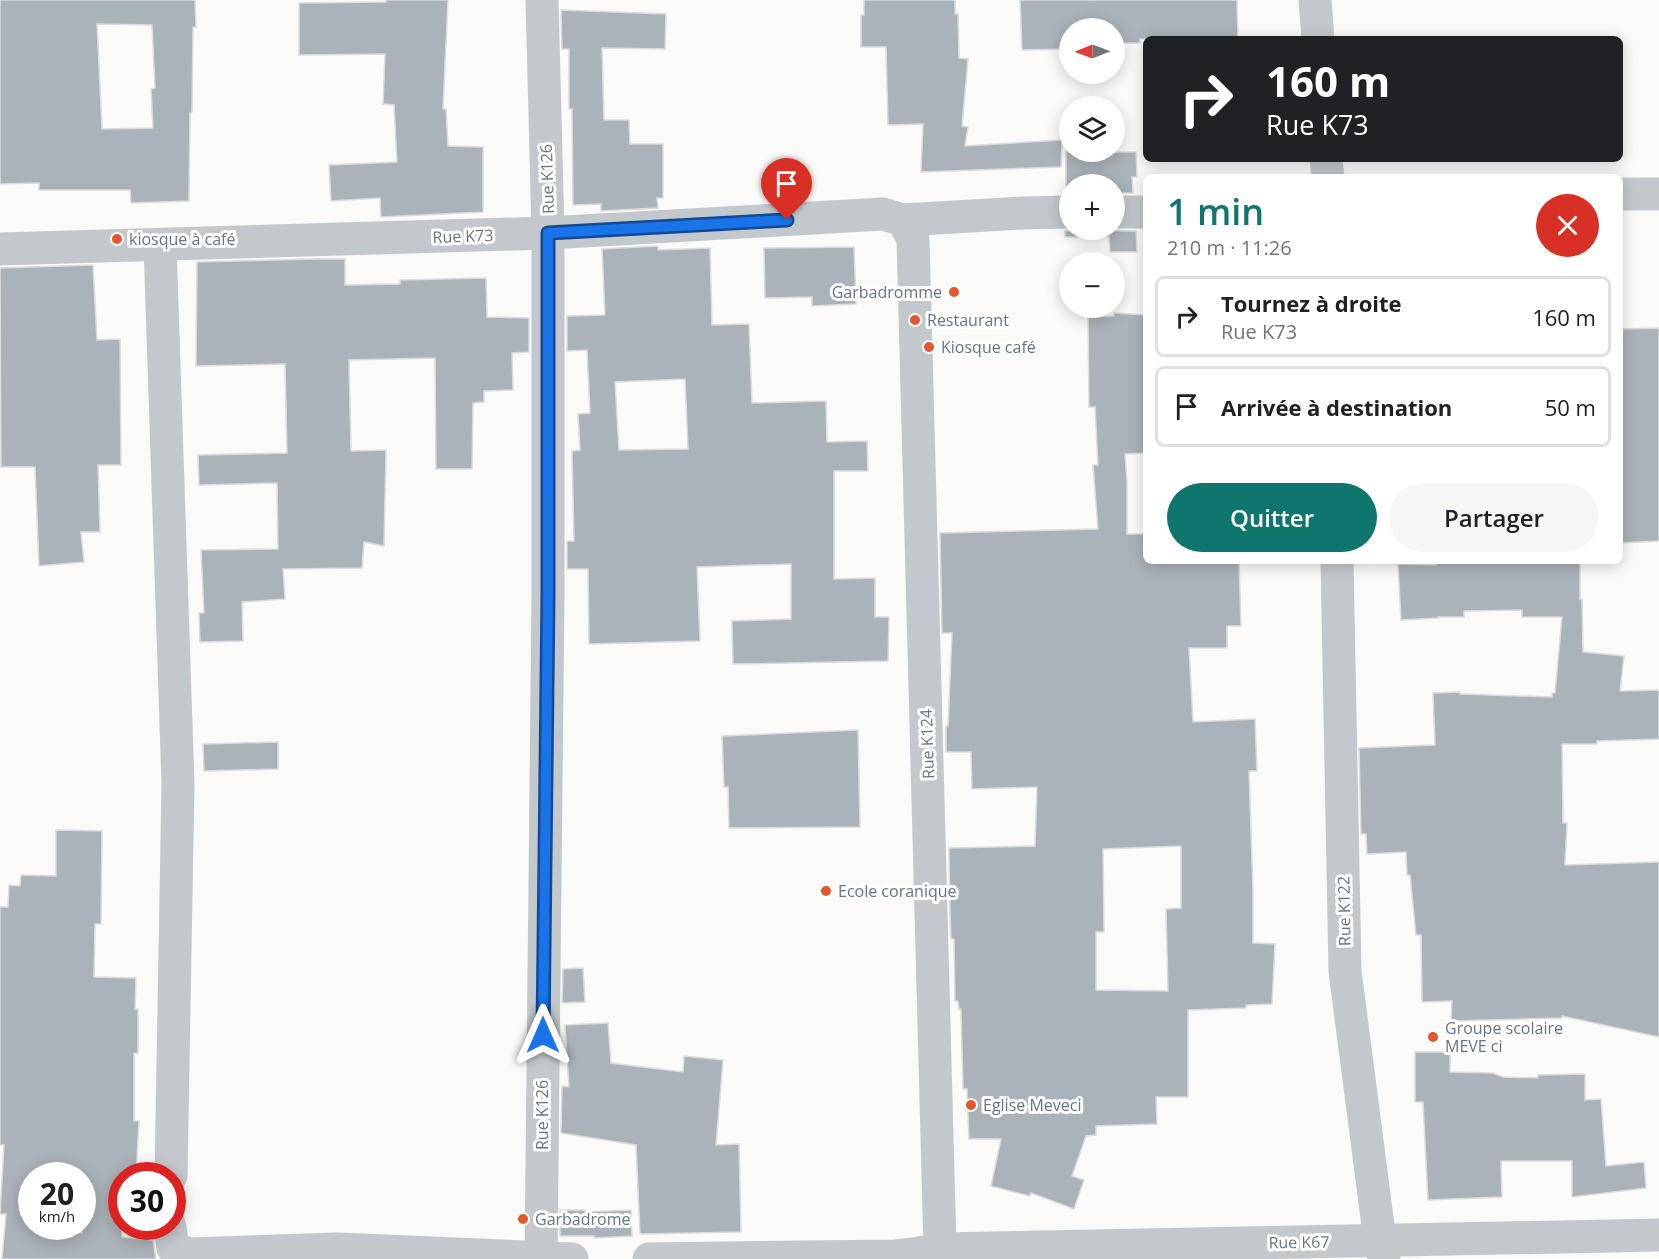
<!DOCTYPE html>
<html lang="fr">
<meta charset="utf-8">
<style>
:root{--surface:#fff;--page:#f6f6f6;--text:#202124;--muted:#757577;--line:#e0e0e0;--accent:#0f766e}
body{margin:0;font-family:"Open Sans",sans-serif;background:var(--page);color:var(--text);height:100vh;display:flex;flex-direction:column;font-size:22px;white-space:nowrap}
*{box-sizing:border-box;margin:0}
p{font-size:20px;color:var(--muted)}
.icon{flex:none;width:33px;height:33px;fill:none;stroke:currentColor;stroke-width:2;stroke-linecap:round;stroke-linejoin:round}
.map{position:relative;flex:1;overflow:hidden}
.sheet{position:absolute;left:1143px;top:174px;width:480px;height:390px;display:flex;flex-direction:column;background:var(--surface);border-radius:9px;box-shadow:0 3px 15px #0003}
.sheet>*{flex:none}
.hud{position:absolute;left:1143px;top:36px;width:480px;height:126px;border-radius:9px;box-shadow:0 3px 15px #0003;background:#202124;color:#fff;overflow:hidden}
.needle{width:39px;rotate:269deg}
.controls{position:absolute;left:1059px;top:18px;display:grid;gap:12px}
.controls a{display:grid;place-items:center;width:66px;height:66px;border-radius:50%;background:var(--surface);box-shadow:0 3px 15px #0003;font-size:30px}
.speed{position:absolute;left:18px;top:1162px;display:flex;gap:12px;font-size:30px;font-weight:700;text-align:center}
.speed>*{display:grid;place-content:center;width:78px;height:78px;border-radius:50%;background:var(--surface);box-shadow:0 3px 15px #0003;line-height:1}
.speed small{font-size:15px;font-weight:400}
.speed .limit{border:9px solid #d22;background:#fff;color:#111}
.pin{position:absolute;display:grid;place-items:center;width:51px;height:51px;color:#fff;margin:-62px -26px;border-radius:50% 50% 50% 0;rotate:-45deg;box-shadow:0 0 6px #0007}
.pin .icon{rotate:45deg}
.me{position:absolute;width:66px;margin:-33px;rotate:0deg;stroke-linejoin:round;filter:drop-shadow(0 0 4px #0008)}
.turn{display:flex;align-items:center;gap:21px;height:126px;padding:0 24px;font-size:27px}
.turn .icon{width:78px;height:78px;stroke-width:2.5}
.turn b{display:block;font-size:42px;line-height:51px}
.round{display:grid;place-items:center;flex:none;width:63px;height:63px;border-radius:32px;background:var(--page)}
.overview{display:flex;align-items:center;justify-content:space-between;height:102px;padding:0 24px}
h1{font-size:36px;font-weight:600;line-height:45px;color:var(--accent)}
.cta{display:flex;gap:12px;margin-top:auto;padding:12px 24px}
.cta a{flex:1;height:69px;border-radius:36px;background:var(--accent);color:#fff;font-size:24px;font-weight:600;line-height:69px;text-align:center}
.cta a+a{background:var(--page);color:var(--text)}
ul{padding:0;list-style:none}
li{display:flex;align-items:center;gap:18px;height:81px;margin:0 12px 9px;padding:0 12px;border:3px solid var(--line);border-radius:9px}
li div{flex:1}
li b{display:block;font-size:22px}
li em{font-style:normal}
.map>svg:first-child{display:block}
.building{fill:#aab3b9;stroke:#dcdcda;stroke-width:1.5;fill-rule:evenodd}
.lines{fill:none;stroke-linecap:round;stroke-linejoin:round}
.street{stroke:#c3c8cc;stroke-width:33}
.route-casing{stroke:#114b97;stroke-width:15}
.route{stroke:#1a73e8;stroke-width:10}
.poi-dot{fill:#e4572e;stroke:#fff;stroke-width:2}
.labels{text-anchor:middle;stroke-width:6;stroke-linejoin:round;paint-order:stroke}
.street-label{font-size:16px;fill:#657683;stroke:#fff}
.poi-label{font-size:16px;fill:#657683;stroke:#fff;text-anchor:start}
</style>
<div class="map">
<svg width="1659" height="1259" viewBox="0 0 1659 1259">
<rect width="100%" height="100%" fill="#fafaf8"/>
<g class="building">
<path d="M0,0H195L196,27H193L192,112L190,113L189,201L131,203L130,190H39V183L0,184ZM97,24L152,25L155,88L151,89L153,128L102,129Z"/>
<polygon points="386,0 448,0 443,109 446,109 448,146 483,147 483,212 381,217 380,198 331,201 329,165 397,162 394,105 383,104 385,54 299,55 299,3 386,2"/>
<polygon points="864,0 955,0 955,14 958,14 959,58 968,59 962,126 968,127 965,146 1062,140 1061,167 921,172 923,124 888,125 886,47 861,47 861,15 864,15"/>
<polygon points="1020,0 1237,0 1238,39 1140,39 1140,43 1114,43 1114,28 1070,28 1070,49 1022,50"/>
<polygon points="561,10 666,14 665,49 602,48 604,120 629,120 630,144 663,144 663,198 657,198 658,208 601,211 601,204 573,205 572,109 569,109 569,49 562,49"/>
<polygon points="1066,152 1136,152 1137,177 1132,177 1133,193 1114,193 1114,184 1070,184 1070,193 1066,193"/>
<polygon points="1075,230 1136,231 1137,252 1110,252 1109,237 1065,237 1065,231"/>
<path d="M658,246V250L710,248L712,325L749,324L752,403L826,401L827,442L867,441L868,471H834V579L875,578V617H889L888,661L733,664L732,621L791,619V564L697,567L700,641L589,644L588,569H567V541H574L572,451L580,450L578,414L590,413L587,350L567,351V316L605,315L602,249ZM685,379L688,449L619,450L615,382Z"/>
<polygon points="854,247 856,304 812,306 812,297 765,298 764,248"/>
<polygon points="315,259 345,259 345,285 400,284 400,280 486,278 487,317 529,318 529,352 512,353 513,390 484,391 484,402 473,403 472,469 436,469 435,358 349,360 351,451 386,450 384,546 364,542 362,568 283,569 285,599 242,602 243,641 200,642 199,613 204,613 201,550 278,549 277,483 199,485 198,455 287,453 285,364 196,366 197,262"/>
<polygon points="93,265 97,340 120,339 121,465 98,465 100,532 81,532 84,562 39,566 35,467 1,467 0,268"/>
<path d="M1114,313L1146,315V453L1125,454L1127,481V534H1146V561H1239L1241,626H1227V648H1189L1193,722L1255,719L1257,771H1249L1253,890V943L1275,944L1272,1004L1246,1005V1008L1188,1010V1097H1156L1157,1124L1096,1126V1135L1086,1136L1072,1176L1084,1180L1074,1209L1031,1193L1030,1196L991,1186L1001,1139H969L967,1089H963L961,1009H959L958,1001H955L954,939H951L950,913L949,848L1035,846L1037,787L972,789L971,752H946V726H948L952,633H942L940,533L1098,529L1093,465H1098L1095,407H1089L1088,317L1114,316ZM1181,846V908L1166,909L1168,991L1096,990V932H1104L1103,849Z"/>
<polygon points="1659,328 1659,541 1620,543 1620,329"/>
<polygon points="1436,561 1580,561 1580,599 1582,599 1583,652 1624,656 1620,691 1659,690 1659,739 1597,741 1597,744 1562,744 1563,823 1567,823 1565,865 1659,862 1659,1037 1562,1016 1562,1018 1451,1021 1452,1001 1422,1002 1421,935 1416,935 1410,875 1407,875 1406,852 1367,854 1366,834 1361,834 1359,748 1435,745 1433,693 1460,692 1460,694 1552,697 1552,693 1555,693 1562,617 1522,617 1522,610 1464,611 1464,617 1438,617 1438,618 1401,620 1398,564 1436,565"/>
<polygon points="858,730 860,827 729,828 728,787 724,787 722,736"/>
<polygon points="278,742 278,769 204,771 203,744"/>
<path d="M56,830L102,831L101,924H95L94,977L136,978L135,1009H138V1053H134V1121H139L136,1176H122V1237L153,1240L156,1259H2L6,1214H0L4,1145H0V907H8L9,885L20,886L21,875L56,876ZM32,1176H82V1233L32,1227Z"/>
<polygon points="583,968 585,1002 562,1003 563,969"/>
<polygon points="608,1023 611,1063 683,1072 684,1056 723,1060 716,1145 739,1144 741,1232 640,1234 636,1145 561,1133 562,1086 569,1087 565,1025"/>
<polygon points="1415,1052 1450,1052 1450,1072 1493,1073 1503,1077 1538,1078 1538,1075 1585,1074 1585,1100 1601,1099 1606,1166 1644,1162 1646,1188 1572,1197 1572,1161 1501,1161 1502,1197 1428,1200 1423,1102 1415,1102"/>
<polygon points="560,1210 585,1210 585,1212 631,1210 632,1236 594,1238 594,1236 560,1236"/>
</g>
<g class="lines">
<g class="street">
<polyline points="1315,0 1318,39"/>
<polyline points="1326,159 1328,177"/>
<polyline points="1620,194 1659,194"/>
<polyline points="1114,212 1146,212"/>
<polyline points="903,220 1022,213 1070,212"/>
<polyline points="160,245 178,784 171,1176"/>
<polyline points="0,249 548,233 883,214 903,220 913,239 940,1249"/>
<polyline points="1337,561 1345,971 1380,1241 1384,1259"/>
<polyline points="170,1227 173,1248 189,1254 337,1249 572,1259"/>
<polyline points="541,1259 548,595 548,233 542,0"/>
<polyline points="649,1259 895,1256 914,1254 940,1249 1659,1235"/>
</g>
</g>
<g class="lines">
<g class="route-casing">
<polyline id="route" points="543,1035 548,595 548,233 787,220"/>
</g>
<use href="#route" class="route"/>
</g>
<g class="poi-dot">
<circle cx="117" cy="239" r="6"/>
<circle cx="954" cy="292" r="6"/>
<circle cx="915" cy="320" r="6"/>
<circle cx="929" cy="347" r="6"/>
<circle cx="826" cy="891" r="6"/>
<circle cx="1433" cy="1037" r="6"/>
<circle cx="971" cy="1105" r="6"/>
<circle cx="523" cy="1219" r="6"/>
</g>
<g class="labels">
<g class="street-label">
<text transform="translate(547 179) rotate(-92)" y="6">Rue K126</text>
<text transform="translate(463 236) rotate(-2)" y="6">Rue K73</text>
<text transform="translate(927 744) rotate(-92)" y="6">Rue K124</text>
<text transform="translate(1344 911) rotate(-91)" y="6">Rue K122</text>
<text transform="translate(542 1115) rotate(-90)" y="6">Rue K126</text>
<text transform="translate(1299 1242) rotate(-1)" y="6">Rue K67</text>
</g>
<g class="poi-label">
<text x="129" y="245">kiosque à café</text>
<text x="942" y="298" text-anchor="end">Garbadromme</text>
<text x="927" y="326">Restaurant</text>
<text x="941" y="353">Kiosque café</text>
<text x="838" y="897">Ecole coranique</text>
<text x="1445" y="1034">Groupe scolaire<tspan x="1445" dy="18">MEVE ci</tspan></text>
<text x="983" y="1111">Eglise Meveci</text>
<text x="535" y="1225">Garbadrome</text>
</g>
</g>
</svg>
<div class="controls">
<a><svg class="needle" viewBox="-14 -14 28 28"><path d="M0-13l5 13h-10z" fill="#e53935"/><path d="M0 13l5-13h-10z" fill="#757577"/></svg></a>
<a><svg class="icon" aria-label="layers" viewBox="0 0 24 24"><path d="M12 4l9 5-9 5-9-5zM3 14l9 5 9-5"/></svg></a>
<a>+</a>
<a>−</a>
</div>
<div class="speed"><div>20<small>km/h</small></div><div class="limit">30</div></div>
<div class="pin" style="left:787px;top:220px;background:#d93025"><svg class="icon" aria-label="arrive" viewBox="0 0 24 24"><path d="M6 21V4h12l-3 4 3 4H6"/></svg></div>
<svg class="me" style="left:543px;top:1035px" viewBox="-20 -20 40 40"><path d="M0-17L14 15 0 8-14 15z" fill="#1a73e8" stroke="#fff" stroke-width="4"/></svg>
<div class="hud">
<div class="turn"><svg class="icon" aria-label="right" viewBox="0 0 24 24"><path d="M7 20v-9h11M14 6l5 5-5 5"/></svg><div><b>160 m</b>Rue K73</div></div>
</div>
<section class="sheet">
<div class="overview"><div><h1>1 min</h1><p>210 m · 11:26</p></div><a class="round" style="background:#d93025;color:#fff"><svg class="icon" aria-label="close" viewBox="0 0 24 24"><path d="M6 6l12 12M18 6L6 18"/></svg></a></div>
<ul>
<li><svg class="icon" aria-label="right" viewBox="0 0 24 24"><path d="M7 20v-9h11M14 6l5 5-5 5"/></svg><div><b>Tournez à droite</b><p>Rue K73</p></div><em>160 m</em></li>
<li><svg class="icon" aria-label="arrive" viewBox="0 0 24 24"><path d="M6 21V4h12l-3 4 3 4H6"/></svg><div><b>Arrivée à destination</b></div><em>50 m</em></li>
</ul>
<div class="cta"><a>Quitter</a><a>Partager</a></div>
</section>
</div>
